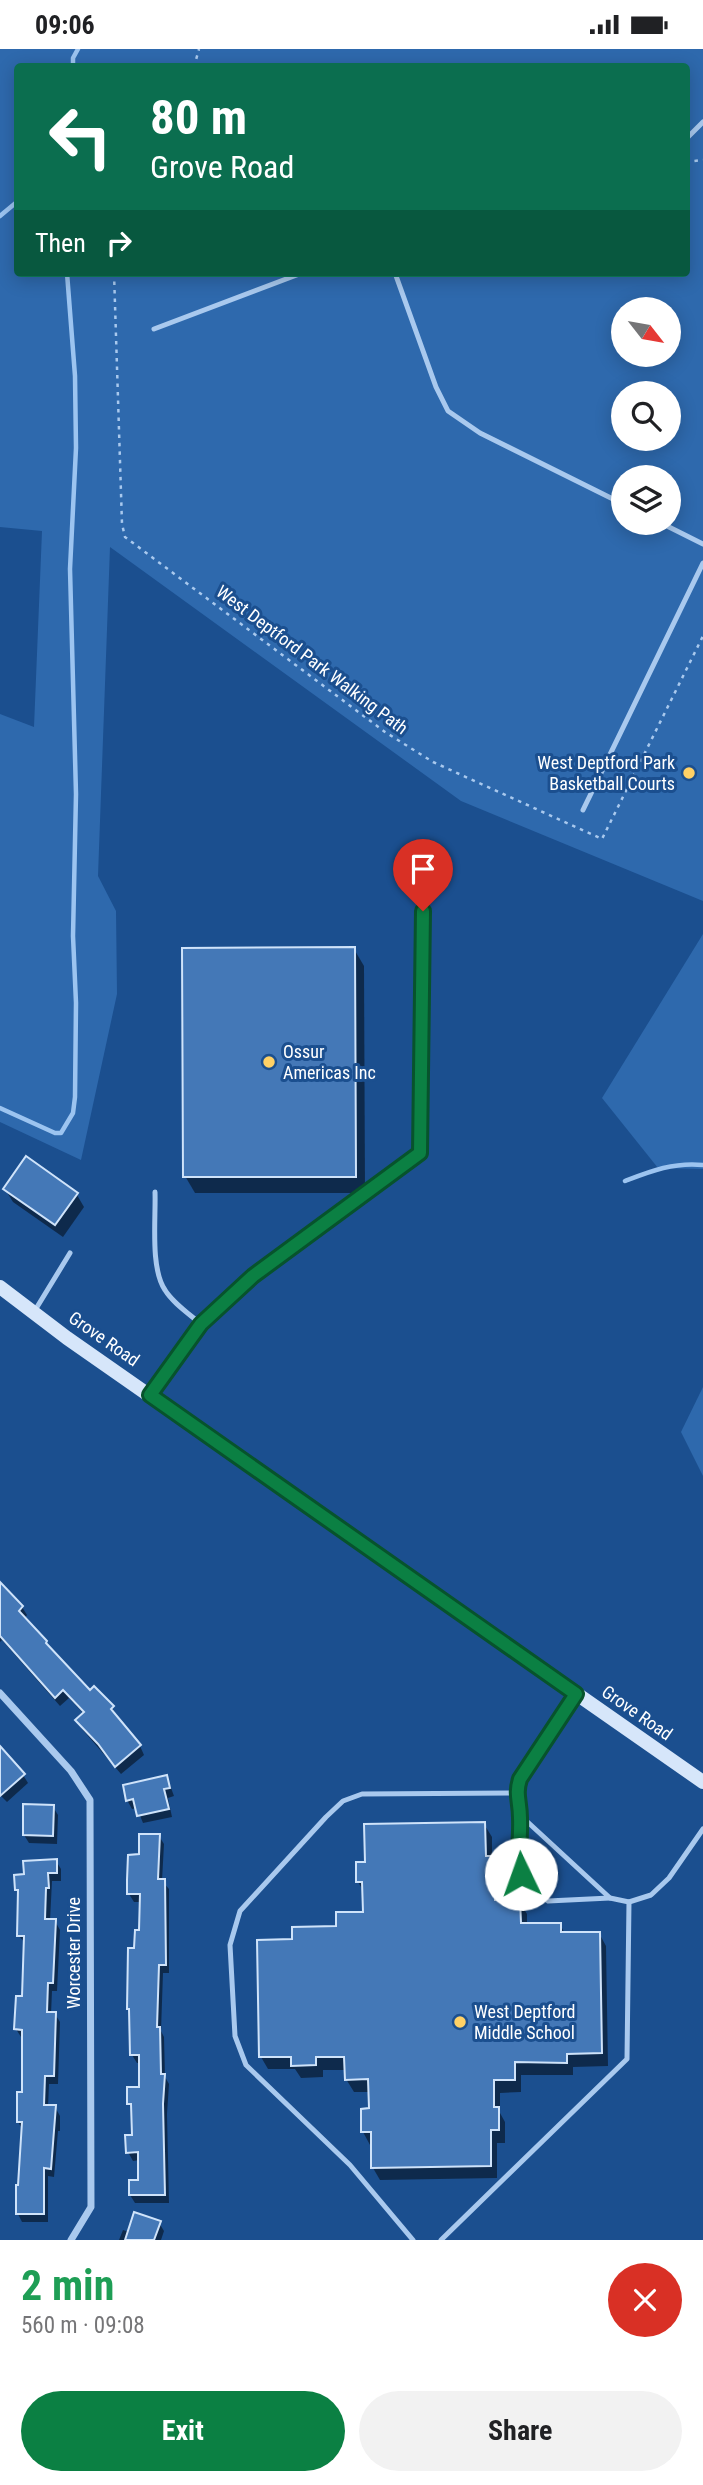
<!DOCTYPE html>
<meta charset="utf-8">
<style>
:root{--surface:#fff;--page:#f2f2f2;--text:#202124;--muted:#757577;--accent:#0b8043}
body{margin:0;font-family:"Roboto Condensed",sans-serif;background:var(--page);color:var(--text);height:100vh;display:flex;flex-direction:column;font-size:26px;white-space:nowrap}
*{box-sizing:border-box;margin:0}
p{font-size:23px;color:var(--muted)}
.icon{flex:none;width:38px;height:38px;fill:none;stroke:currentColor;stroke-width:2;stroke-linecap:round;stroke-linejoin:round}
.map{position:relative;height:2191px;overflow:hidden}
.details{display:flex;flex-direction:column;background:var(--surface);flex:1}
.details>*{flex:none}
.hud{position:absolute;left:14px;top:14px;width:676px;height:214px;border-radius:7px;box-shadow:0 4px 18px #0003;background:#0b6e4f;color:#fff;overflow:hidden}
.needle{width:46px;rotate:121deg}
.buttons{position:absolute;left:611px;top:248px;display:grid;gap:14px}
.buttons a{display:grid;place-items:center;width:70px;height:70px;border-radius:50%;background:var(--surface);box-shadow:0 4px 18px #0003;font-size:35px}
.pin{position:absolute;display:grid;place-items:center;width:60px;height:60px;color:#fff;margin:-72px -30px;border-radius:50% 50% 50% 0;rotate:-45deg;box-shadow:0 0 7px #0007}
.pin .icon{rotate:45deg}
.me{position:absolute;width:77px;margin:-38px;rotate:357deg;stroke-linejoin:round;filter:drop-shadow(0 0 5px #0008)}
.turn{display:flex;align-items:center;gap:24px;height:147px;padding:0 21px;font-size:32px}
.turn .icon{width:91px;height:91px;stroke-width:2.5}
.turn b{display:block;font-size:49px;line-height:60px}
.then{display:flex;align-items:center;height:66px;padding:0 21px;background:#0003;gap:14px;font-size:26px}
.round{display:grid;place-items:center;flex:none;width:74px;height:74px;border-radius:37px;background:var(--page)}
.summary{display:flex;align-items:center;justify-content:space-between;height:119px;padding:0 21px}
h1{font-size:42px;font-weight:700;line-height:52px;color:#1e9e55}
.primary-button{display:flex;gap:14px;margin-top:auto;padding:14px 21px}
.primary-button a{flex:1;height:80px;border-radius:42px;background:var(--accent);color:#fff;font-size:28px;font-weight:700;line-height:80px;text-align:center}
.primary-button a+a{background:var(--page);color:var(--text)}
.status{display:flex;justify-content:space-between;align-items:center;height:49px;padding:0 35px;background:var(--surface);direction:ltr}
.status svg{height:19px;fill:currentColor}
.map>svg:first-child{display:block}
.green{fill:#2e69ad;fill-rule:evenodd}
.shadow{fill:#0007}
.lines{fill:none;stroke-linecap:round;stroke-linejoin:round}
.stream{stroke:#9cc4f0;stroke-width:4.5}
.building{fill:#4478b7;stroke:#cfe3fa;stroke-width:2}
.path{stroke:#a9c9ee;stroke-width:2.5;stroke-dasharray:3.5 5;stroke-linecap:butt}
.service{stroke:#a9c9ee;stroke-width:5}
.minor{stroke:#a9c9ee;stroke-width:7}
.secondary{stroke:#d6e6fa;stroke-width:14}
.route-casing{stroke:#07532c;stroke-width:18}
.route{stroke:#0b8043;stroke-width:12}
.poi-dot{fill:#ffd166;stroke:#1b4f8f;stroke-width:2.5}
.labels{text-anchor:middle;stroke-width:6;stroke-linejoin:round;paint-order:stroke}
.street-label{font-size:18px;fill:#fff;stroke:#1b4f8f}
.poi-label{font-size:18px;fill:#fff;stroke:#1b4f8f;text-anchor:start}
</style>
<div class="status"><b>09:06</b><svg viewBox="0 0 49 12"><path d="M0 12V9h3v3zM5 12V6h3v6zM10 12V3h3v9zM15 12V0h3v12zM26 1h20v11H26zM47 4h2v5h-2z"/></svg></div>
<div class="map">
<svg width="703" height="2191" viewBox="0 0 703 2191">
<rect width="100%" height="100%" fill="#1b4f8f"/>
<g class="green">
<path d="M0,0H703V852L461,752L110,498L98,827L116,862L117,945L81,1111L0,1073V665L34,678L42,482L0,478ZM18,18H686V224H18ZM623,261H668V306H623ZM623,345H668V390H623ZM623,429H668V474H623Z"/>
<polygon points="703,885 703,1120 658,1119 602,1049"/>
<polygon points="703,1338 703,1427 681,1383"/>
</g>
<g class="shadow">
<polygon points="354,900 364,917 365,1144 195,1144 185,1127"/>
<polygon points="5,1140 77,1146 84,1158 63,1188 13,1153"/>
<polygon points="0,1538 22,1558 27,1566 24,1570 50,1601 90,1643 112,1659 117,1667 115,1668 140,1697 144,1706 121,1725 82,1680 78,1671 84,1665 69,1649 60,1657 2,1591 0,1593"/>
<polygon points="0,1710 23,1726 28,1734 7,1753 0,1746"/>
<polygon points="167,1728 174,1747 168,1749 172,1768 143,1774 137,1759 132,1760 127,1751"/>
<polygon points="53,1758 58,1766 57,1795 29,1794 24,1786"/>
<polygon points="484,1775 492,1788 492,1808 501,1821 501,1852 519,1852 527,1865 527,1876 560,1875 565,1885 599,1884 606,1897 608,2017 573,2018 573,2026 521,2026 521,2043 500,2044 500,2064 505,2073 505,2094 497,2094 497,2129 380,2131 373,2119 373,2096 370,2096 363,2083 371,2061 370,2043 354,2043 346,2030 346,2021 323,2021 323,2028 301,2029 295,2020 268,2020 261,2008 294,1892 338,1879 365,1864 364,1843 358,1833 366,1814"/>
<polygon points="159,1787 164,1795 162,1832 169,1840 169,1924 163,1924 161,1982 164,1988 165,2028 169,2035 167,2065 169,2154 135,2154 130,2146 140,2133 140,2111 133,2112 128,2103 134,2087 133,2062 129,2055 140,2040 141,2014 137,2014 132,2006 136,1900 141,1883 141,1853 134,1853 129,1845 141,1807"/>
<polygon points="56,1812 61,1820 61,1832 52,1832 50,1872 55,1872 60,1881 57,1942 52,1942 51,1965 55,1965 60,1973 58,2035 49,2035 48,2058 55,2058 60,2067 60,2082 58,2082 54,2128 48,2127 48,2173 22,2173 18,2165 23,2081 18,2073 24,2045 24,1988 21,1988 16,1980 24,1949 26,1895 19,1887 19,1845 17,1840 26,1827"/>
<polygon points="159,2174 164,2182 161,2191 119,2191 123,2181 129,2183"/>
</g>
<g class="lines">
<g class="stream">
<polyline points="73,18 73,9 78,0"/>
<polyline points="0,167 18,152"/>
<polyline points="0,1059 55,1084 61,1084 73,1064 75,1048 76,954 73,887 76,745 70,520 76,399 75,327 67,224"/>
<path d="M625,1132C651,1122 674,1113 703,1116"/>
</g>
</g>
<g class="building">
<polygon points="355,898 356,1128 183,1128 182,899"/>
<polygon points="26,1107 78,1144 55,1176 3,1140"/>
<polygon points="0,1533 23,1557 19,1562 47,1592 46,1594 90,1641 94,1637 114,1657 111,1660 141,1696 115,1718 98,1695 75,1671 84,1663 63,1641 55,1649 0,1587"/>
<polygon points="0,1697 25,1725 0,1747"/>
<polygon points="167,1726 170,1739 164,1740 169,1760 137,1767 133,1750 126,1752 123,1736"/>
<polygon points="23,1755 54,1756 53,1787 23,1786"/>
<polygon points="485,1773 486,1807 494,1807 495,1851 520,1850 521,1874 561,1874 561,1883 600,1883 602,2004 567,2005 567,2014 515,2013 515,2031 494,2031 494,2058 499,2058 499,2081 491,2081 491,2117 371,2119 371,2083 361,2083 361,2060 369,2059 368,2030 345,2031 344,2008 316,2008 316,2016 291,2017 291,2008 259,2008 257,1891 292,1890 292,1878 336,1877 336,1863 363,1863 362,1833 356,1833 356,1813 365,1813 364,1775"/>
<polygon points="139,1785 160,1785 158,1830 165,1830 166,1916 159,1916 157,1978 160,1978 161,2025 165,2025 163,2055 165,2146 129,2146 129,2131 138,2131 138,2103 126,2104 125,2086 132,2086 131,2055 127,2055 127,2038 139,2038 139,2006 130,2006 129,1960 127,1960 128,1899 134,1899 135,1881 139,1881 140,1845 127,1845 127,1831 128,1806 139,1805"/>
<polygon points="57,1810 57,1824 48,1824 49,1839 46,1839 45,1870 56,1870 53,1934 48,1934 47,1963 56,1963 54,2027 45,2027 44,2056 56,2056 51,2120 44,2119 44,2165 16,2165 16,2136 18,2136 22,2073 17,2073 17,2043 22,2043 22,1981 14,1980 16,1947 22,1947 24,1887 17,1887 18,1841 15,1841 14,1826 24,1825 23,1812"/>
<polygon points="134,2163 161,2172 154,2191 125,2191"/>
</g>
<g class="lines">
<g class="path">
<polyline points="194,18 199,0"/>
<polyline points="686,113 703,111"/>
<polyline points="114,224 122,475 125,488 385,683 433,713 602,790 703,587"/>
</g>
<g class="service">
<polyline points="686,90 703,73"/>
<polyline points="395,224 436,338 448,362 480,384 623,455"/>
<polyline points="154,280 302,224"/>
<polyline points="661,474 703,495"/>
<polyline points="583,761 703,514"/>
<path d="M155,1143C156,1169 150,1219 165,1241C173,1254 188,1264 201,1275"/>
<polyline points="34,1263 70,1204"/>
<polyline points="150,1346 201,1275 253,1227 420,1104 423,836"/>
<polyline points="516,1744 520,1730 576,1645"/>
<polyline points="520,1766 518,1812 521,1825 527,1836 548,1852 610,1849"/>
<polyline points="413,2191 350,2116 246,2016 235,1987 230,1896 240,1862 326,1768 343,1752 362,1745 516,1744 520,1766 610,1849 629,1853"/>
<polyline points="441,2191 627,2010 629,1853 651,1846 669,1829 703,1780"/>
</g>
<polyline class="minor" points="0,1644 71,1722 90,1751 91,2158 71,2191"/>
<polyline class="secondary" points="0,1238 67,1289 703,1733"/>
</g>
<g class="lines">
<g class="route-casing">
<path id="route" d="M423,862L420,1104L253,1227L201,1275L150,1346L576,1645L520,1730C515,1746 520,1752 520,1769C521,1788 517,1806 521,1825"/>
</g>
<use href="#route" class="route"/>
</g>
<g class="poi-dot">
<circle cx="689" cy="724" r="7"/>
<circle cx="269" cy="1013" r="7"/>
<circle cx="460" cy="1973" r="7"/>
</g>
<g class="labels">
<g class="street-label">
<text transform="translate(312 611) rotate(37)" y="6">West Deptford Park Walking Path</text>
<text transform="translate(104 1290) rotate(35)" y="6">Grove Road</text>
<text transform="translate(637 1664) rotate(35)" y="6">Grove Road</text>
<text transform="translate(74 1904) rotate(-90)" y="6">Worcester Drive</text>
</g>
<g class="poi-label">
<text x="675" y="720" text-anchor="end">West Deptford Park<tspan x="675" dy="21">Basketball Courts</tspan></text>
<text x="283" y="1009">Ossur<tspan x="283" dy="21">Americas Inc</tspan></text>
<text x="474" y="1969">West Deptford<tspan x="474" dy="21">Middle School</tspan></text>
</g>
</g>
</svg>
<div class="buttons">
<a><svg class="needle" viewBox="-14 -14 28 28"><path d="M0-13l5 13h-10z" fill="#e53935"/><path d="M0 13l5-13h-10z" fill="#757577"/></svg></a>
<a><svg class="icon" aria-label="search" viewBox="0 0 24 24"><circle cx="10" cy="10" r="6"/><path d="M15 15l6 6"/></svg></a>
<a><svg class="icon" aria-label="layers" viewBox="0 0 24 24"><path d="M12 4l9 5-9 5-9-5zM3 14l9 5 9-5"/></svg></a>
</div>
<div class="pin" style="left:423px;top:862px;background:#d93025"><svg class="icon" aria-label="arrive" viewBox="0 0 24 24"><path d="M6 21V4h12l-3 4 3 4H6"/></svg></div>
<svg class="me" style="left:521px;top:1825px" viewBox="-20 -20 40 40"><circle r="19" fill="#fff"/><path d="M0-13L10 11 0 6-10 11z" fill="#0b8043"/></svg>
<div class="hud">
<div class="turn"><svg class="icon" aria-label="left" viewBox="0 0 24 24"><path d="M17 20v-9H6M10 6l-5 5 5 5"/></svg><div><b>80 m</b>Grove Road</div></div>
<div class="then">Then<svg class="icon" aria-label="right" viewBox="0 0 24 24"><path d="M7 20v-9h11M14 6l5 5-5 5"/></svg></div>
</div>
</div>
<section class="details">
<div class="summary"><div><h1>2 min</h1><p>560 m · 09:08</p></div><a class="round" style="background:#d93025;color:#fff"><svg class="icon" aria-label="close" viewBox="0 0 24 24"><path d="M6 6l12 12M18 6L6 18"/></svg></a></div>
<div class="primary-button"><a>Exit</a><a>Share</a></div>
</section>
